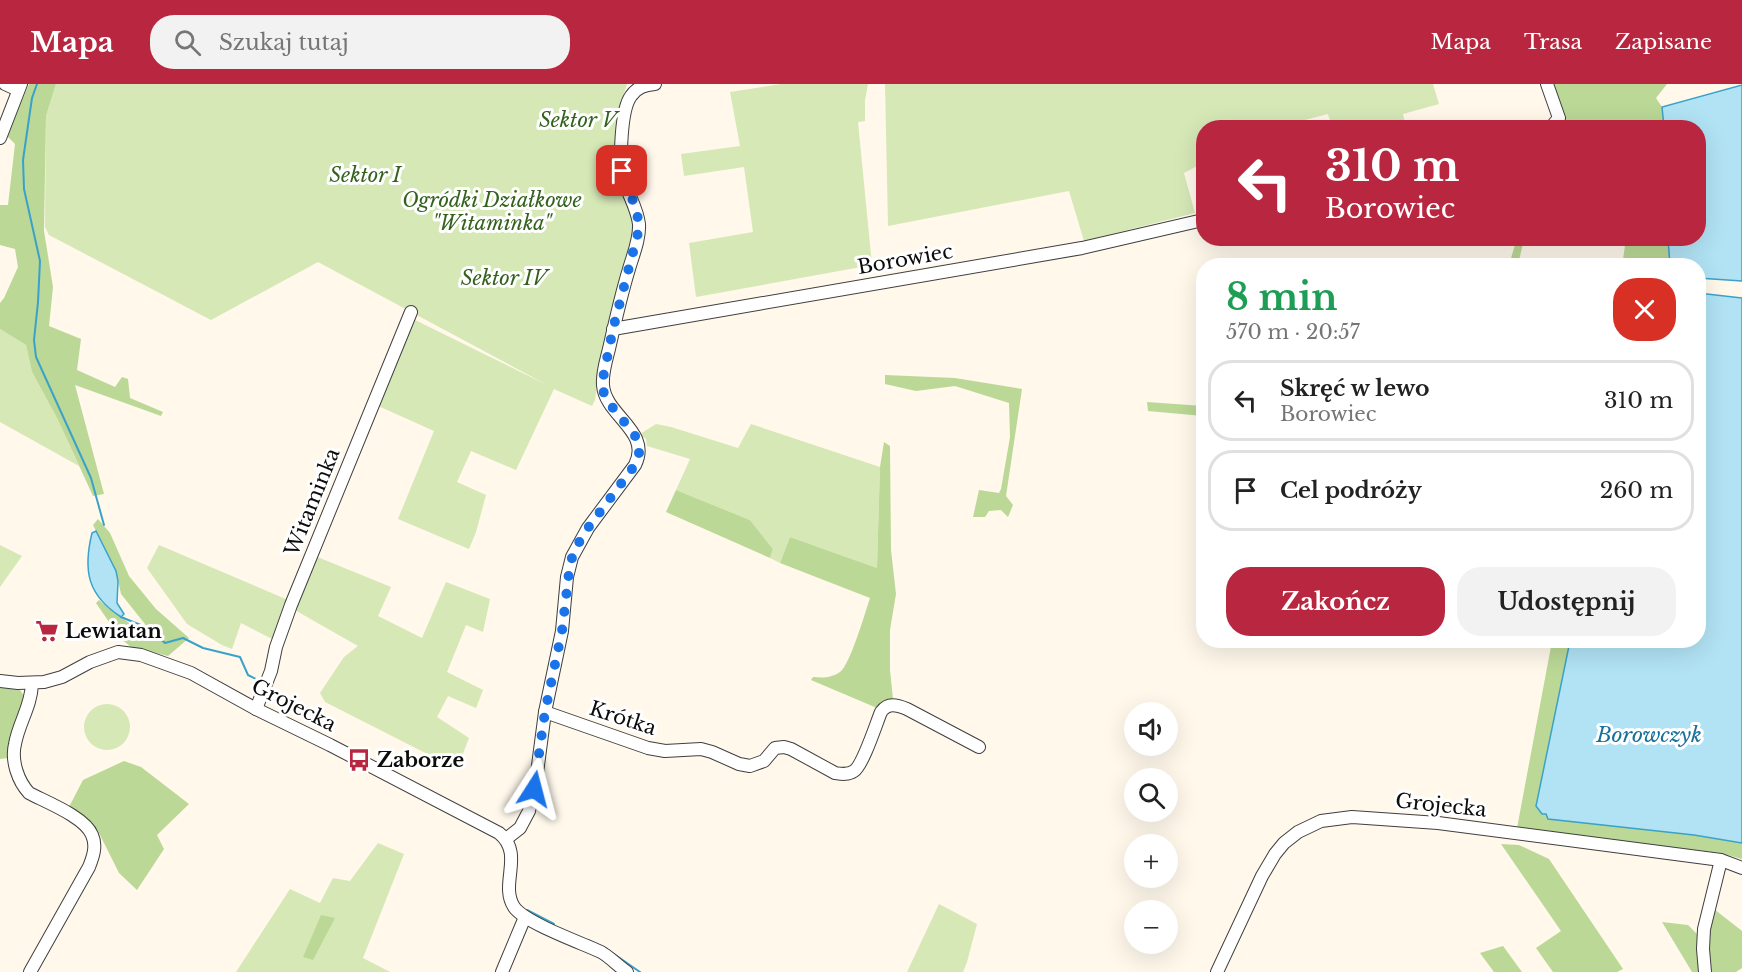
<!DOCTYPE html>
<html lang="pl">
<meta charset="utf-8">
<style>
:root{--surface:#fff;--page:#f2f2f2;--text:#222;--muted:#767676;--line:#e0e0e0;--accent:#b8273f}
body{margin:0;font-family:"Libre Baskerville",serif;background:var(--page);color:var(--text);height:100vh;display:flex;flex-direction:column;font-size:22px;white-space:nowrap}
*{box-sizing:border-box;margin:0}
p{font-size:20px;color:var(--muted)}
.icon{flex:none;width:33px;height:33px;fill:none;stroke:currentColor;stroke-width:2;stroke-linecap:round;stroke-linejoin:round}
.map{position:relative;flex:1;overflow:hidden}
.details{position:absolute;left:1196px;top:174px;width:510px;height:390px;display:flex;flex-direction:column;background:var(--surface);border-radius:24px;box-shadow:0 6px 24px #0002}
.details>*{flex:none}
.top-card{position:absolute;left:1196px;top:36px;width:510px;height:126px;border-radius:24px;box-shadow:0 6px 24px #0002;background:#b8273f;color:#fff;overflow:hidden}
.buttons{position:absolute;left:1124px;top:618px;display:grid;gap:12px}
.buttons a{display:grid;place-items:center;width:54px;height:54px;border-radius:50%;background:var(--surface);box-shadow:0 6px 24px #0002;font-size:30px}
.pin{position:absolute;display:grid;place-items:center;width:51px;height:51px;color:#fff;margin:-26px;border-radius:12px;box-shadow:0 3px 9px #0006}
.me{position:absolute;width:66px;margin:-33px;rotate:9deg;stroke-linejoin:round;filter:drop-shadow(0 0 4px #0008)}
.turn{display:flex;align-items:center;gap:21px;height:126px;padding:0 30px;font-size:27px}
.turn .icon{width:78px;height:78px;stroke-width:2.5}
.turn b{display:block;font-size:42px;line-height:51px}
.round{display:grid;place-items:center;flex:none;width:63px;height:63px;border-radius:24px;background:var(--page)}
.summary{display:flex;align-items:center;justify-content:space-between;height:102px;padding:0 30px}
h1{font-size:36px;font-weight:700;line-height:45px;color:#1e9e55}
.action{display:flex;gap:12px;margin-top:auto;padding:12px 30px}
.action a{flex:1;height:69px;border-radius:24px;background:var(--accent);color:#fff;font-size:24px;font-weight:700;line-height:69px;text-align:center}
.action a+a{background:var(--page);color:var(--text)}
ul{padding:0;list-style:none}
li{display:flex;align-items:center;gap:18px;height:81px;margin:0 12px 9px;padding:0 18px;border:3px solid var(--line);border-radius:24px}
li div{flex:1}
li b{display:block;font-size:22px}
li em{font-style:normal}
header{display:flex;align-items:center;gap:36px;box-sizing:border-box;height:84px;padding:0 30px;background:var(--accent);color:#fff}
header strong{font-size:28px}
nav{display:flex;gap:33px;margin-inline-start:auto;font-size:21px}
.search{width:420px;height:54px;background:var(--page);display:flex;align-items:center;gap:15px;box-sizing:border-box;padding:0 21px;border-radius:24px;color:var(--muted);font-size:22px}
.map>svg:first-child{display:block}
.green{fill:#d6e8b6}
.forest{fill:#bbd896}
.water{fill:#b1e3f5;stroke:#3aa2ca;stroke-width:1.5}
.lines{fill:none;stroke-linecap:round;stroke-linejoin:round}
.stream{stroke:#3aa2ca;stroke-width:2}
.minor-casing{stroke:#3f3f3f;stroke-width:14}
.minor{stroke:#fff;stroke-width:12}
.route{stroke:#1a73e8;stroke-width:10;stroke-dasharray:0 18}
.labels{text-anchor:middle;stroke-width:6;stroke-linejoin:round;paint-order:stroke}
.park-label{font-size:20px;font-style:italic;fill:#34621e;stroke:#fff}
.street-label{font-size:20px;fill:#0c0c0c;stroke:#fff}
.poi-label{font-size:20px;font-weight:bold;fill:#0c0c0c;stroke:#fff;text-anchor:start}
.water-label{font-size:21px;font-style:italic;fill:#18719a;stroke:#fff}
</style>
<header>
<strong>Mapa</strong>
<div class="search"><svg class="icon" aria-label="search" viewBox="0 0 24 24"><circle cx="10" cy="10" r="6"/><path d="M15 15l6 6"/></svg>Szukaj tutaj</div>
<nav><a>Mapa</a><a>Trasa</a><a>Zapisane</a></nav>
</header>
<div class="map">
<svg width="1742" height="888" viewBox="0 0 1742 888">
<rect width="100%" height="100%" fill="#fff8eb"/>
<g class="green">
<polygon points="56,0 627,0 619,26 615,81 618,100 629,123 634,146 601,272 595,316 592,322 554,305 516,386 471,367 457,398 486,411 476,448 469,465 398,435 434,347 376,321 411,234 549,302 318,178 211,236 49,151 45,143 46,32"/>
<polygon points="781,0 868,0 865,16 865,37 858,38 872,181 696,213 689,159 753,148 744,83 684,92 681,70 740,62 730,8"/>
<polygon points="885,0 1433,0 1439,20 1403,30 1406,43 1332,43 1328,30 1278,43 1203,44 1203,79 1184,89 1195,129 1084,157 1069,107 888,142"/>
<polygon points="0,245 26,261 32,288 58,336 79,382 0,338"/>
<polygon points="656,340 671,343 738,364 751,340 880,383 877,484 790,453 780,479 770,474 773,465 750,436 676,406 690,375 647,362 646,355 640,350"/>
<polygon points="0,461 22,472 0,503"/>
<polygon points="159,461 288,516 274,556 241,539 232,565 222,561 187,540 147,484"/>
<polygon points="315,472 391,503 378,532 422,554 446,498 490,515 483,548 466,541 447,588 483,606 476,624 448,612 437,633 469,654 457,685 325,618 320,609 344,573 358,562 293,525"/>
<circle cx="107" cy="643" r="23"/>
<polygon points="378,759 404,770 363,874 390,888 236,888 290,805 320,819 333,794 350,797"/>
<polygon points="939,820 977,840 967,878 963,888 907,888"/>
</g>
<g class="forest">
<polygon points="29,0 56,0 46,32 44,147 53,203 49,242 81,255 77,286 115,303 122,293 128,295 130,314 163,328 161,332 75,301 104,410 93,412 58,336 32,288 26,261 0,245 0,219 4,214 18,183 15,165 0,161 0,121 8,121 15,60 7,52"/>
<polygon points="1551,0 1667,0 1656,14 1662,23 1664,43 1561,43 1558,22"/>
<polygon points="1517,154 1524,155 1518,181 1509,181"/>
<polygon points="1626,155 1668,155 1670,181 1622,182"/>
<polygon points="885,291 955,294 1022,305 1006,412 1013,421 1008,433 1001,426 989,427 985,433 973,433 979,406 999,409 1001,405 1010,353 1009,319 955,302 916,307 885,300"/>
<polygon points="1147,318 1203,322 1203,332 1148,327"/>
<path d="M884,358L890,362L891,466L896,510L890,546V586L893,615L883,618L877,624L811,596L813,593C823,594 831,594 840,588C850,581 865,529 870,514L780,479L790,453L877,484L880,383Z"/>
<polygon points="676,406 750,436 773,465 770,474 666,428"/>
<polygon points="98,435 110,449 129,492 156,525 189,554 168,572 131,563 120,554 96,519 99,516 108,524 142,548 145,540 121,510 116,487 93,441"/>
<polygon points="1552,557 1572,557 1694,751 1742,759 1742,775 1720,769 1517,744"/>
<polygon points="0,602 20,606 24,612 8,674 0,675"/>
<polygon points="124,677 141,683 189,720 157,751 164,765 137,806 119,789 98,747 85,733 69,723 83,696"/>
<polygon points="1501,760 1519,761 1549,775 1623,885 1617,888 1553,888 1536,864 1561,847"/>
<polygon points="1714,825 1742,847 1742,884 1736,888 1709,888 1708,854"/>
<polygon points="321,831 335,834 313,876 303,873"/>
<polygon points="1662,838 1688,841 1699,852 1701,888 1692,888"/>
<polygon points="1503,862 1522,888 1494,888 1480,869"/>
</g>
<g class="water">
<polygon points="1742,1 1742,197 1698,194 1698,182 1670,181 1668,155 1698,154 1698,44 1664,43 1662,23"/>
<polygon points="1698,209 1742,214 1742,759 1694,751 1548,735 1546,730 1542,730 1536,722 1570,557 1698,556"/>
<path d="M96,447L116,487L118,497L117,519L124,530L121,533C87,511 83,486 92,449Z"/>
</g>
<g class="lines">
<g class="stream">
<polyline points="37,0 32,14 23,76 24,105 40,177 38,218 34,256 36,273 91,394 104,441"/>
<polyline points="121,533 148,544 165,559 183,554 203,564 240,573 248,591 262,598"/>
<polyline points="527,826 554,840"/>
<polyline points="588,856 607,865"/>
<polyline points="611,868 640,888"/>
</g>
<g class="minor-casing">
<g id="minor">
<polyline points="5,0 18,6"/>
<polyline points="1547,0 1559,34 1552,42 1547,44"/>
<polyline points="0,54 21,0"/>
<polyline points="613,245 1082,164 1203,136"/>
<path d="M0,597L18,599L44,598L62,593L90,578L118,568L141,571L191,589L256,625L330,661L499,749C525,770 499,800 514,823C525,839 582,859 601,868C610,873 618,882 627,888"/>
<polyline points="256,625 271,587 276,563 291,521 411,228"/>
<path d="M545,628L648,664L665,667L701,665L712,668L739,680L750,682L764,677L775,664L784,663L791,665L835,689C842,690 848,691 854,687C863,681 876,640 881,628C888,618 897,621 907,625L979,663"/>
<path d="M506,755L520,744L529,727L537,689L545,628L562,547L567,493L572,473L588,444L635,381C652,347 605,332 603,301C602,289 606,277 609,265C615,238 621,211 629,185C633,171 640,155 639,140C637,123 627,109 623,93C619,76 621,25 631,12C637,3 645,1 655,0"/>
<path d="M30,888L89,783C93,773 97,762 92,751C85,733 46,718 29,709C18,697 11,677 15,660C19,638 31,623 32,600"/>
<polyline points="502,888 525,833"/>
<polyline points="1217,888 1262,792 1275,770 1284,759 1298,748 1321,737 1352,733 1438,739 1721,776 1742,784"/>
<polyline points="1705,888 1703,865 1704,845 1721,776"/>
</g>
</g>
<use href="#minor" class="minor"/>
</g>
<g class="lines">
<polyline class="route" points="534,705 545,628 562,547 570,480 575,465 588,444 635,381 639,371 639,359 634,350 609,319 604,310 602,299 613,245 639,145 637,128 622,87"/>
</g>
<defs>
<g id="supermarket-bare" transform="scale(1.8)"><path d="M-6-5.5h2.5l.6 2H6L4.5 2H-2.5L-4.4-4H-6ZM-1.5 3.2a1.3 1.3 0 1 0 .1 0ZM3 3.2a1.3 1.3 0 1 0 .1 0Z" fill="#b8273f" stroke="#fff" stroke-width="2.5" paint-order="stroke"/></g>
<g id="bus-bare" transform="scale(1.8)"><path d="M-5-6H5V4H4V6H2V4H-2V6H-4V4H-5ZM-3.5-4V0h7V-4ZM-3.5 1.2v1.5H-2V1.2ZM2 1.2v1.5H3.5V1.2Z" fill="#b8273f" stroke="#fff" stroke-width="2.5" paint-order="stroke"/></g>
</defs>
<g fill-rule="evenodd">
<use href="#supermarket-bare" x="47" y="547"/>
<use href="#bus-bare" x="359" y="676"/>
</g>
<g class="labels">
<g class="park-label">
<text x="578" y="43">Sektor V</text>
<text x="365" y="98">Sektor I</text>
<text x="492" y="123">Ogródki Działkowe<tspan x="492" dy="23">"Witaminka"</tspan></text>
<text x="504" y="201">Sektor IV</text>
</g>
<g class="street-label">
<text transform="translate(905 175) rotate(-10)" y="7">Borowiec</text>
<text transform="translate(312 418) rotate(-68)" y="7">Witaminka</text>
<text transform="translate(294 621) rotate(27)" y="7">Grojecka</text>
<text transform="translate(623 634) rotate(18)" y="7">Krótka</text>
<text transform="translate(1441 721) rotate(6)" y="7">Grojecka</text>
</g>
<g class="poi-label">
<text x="65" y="554">Lewiatan</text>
<text x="377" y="683">Zaborze</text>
</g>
<g class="water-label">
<text x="1649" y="658">Borowczyk</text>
</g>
</g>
</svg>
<div class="buttons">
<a><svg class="icon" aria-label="sound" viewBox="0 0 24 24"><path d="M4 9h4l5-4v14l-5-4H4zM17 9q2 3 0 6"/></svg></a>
<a><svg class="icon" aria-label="search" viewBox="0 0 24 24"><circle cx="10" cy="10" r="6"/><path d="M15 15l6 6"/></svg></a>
<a>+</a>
<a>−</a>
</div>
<div class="pin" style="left:622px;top:87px;background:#d93025"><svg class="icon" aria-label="arrive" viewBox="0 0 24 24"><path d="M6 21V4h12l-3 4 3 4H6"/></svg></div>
<svg class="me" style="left:534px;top:705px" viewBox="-20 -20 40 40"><path d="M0-17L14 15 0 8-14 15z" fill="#1a73e8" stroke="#fff" stroke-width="4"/></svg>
<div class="top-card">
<div class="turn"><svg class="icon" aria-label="left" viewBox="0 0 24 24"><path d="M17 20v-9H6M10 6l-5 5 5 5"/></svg><div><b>310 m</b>Borowiec</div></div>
</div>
<section class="details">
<div class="summary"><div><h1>8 min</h1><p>570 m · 20:57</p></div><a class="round" style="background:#d93025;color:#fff"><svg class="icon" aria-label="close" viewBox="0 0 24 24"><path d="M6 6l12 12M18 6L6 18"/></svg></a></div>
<ul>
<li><svg class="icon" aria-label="left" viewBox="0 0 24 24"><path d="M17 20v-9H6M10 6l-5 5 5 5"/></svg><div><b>Skręć w lewo</b><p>Borowiec</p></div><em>310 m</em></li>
<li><svg class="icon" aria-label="arrive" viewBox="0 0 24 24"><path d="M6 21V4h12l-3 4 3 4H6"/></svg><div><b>Cel podróży</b></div><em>260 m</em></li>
</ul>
<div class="action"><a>Zakończ</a><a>Udostępnij</a></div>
</section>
</div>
